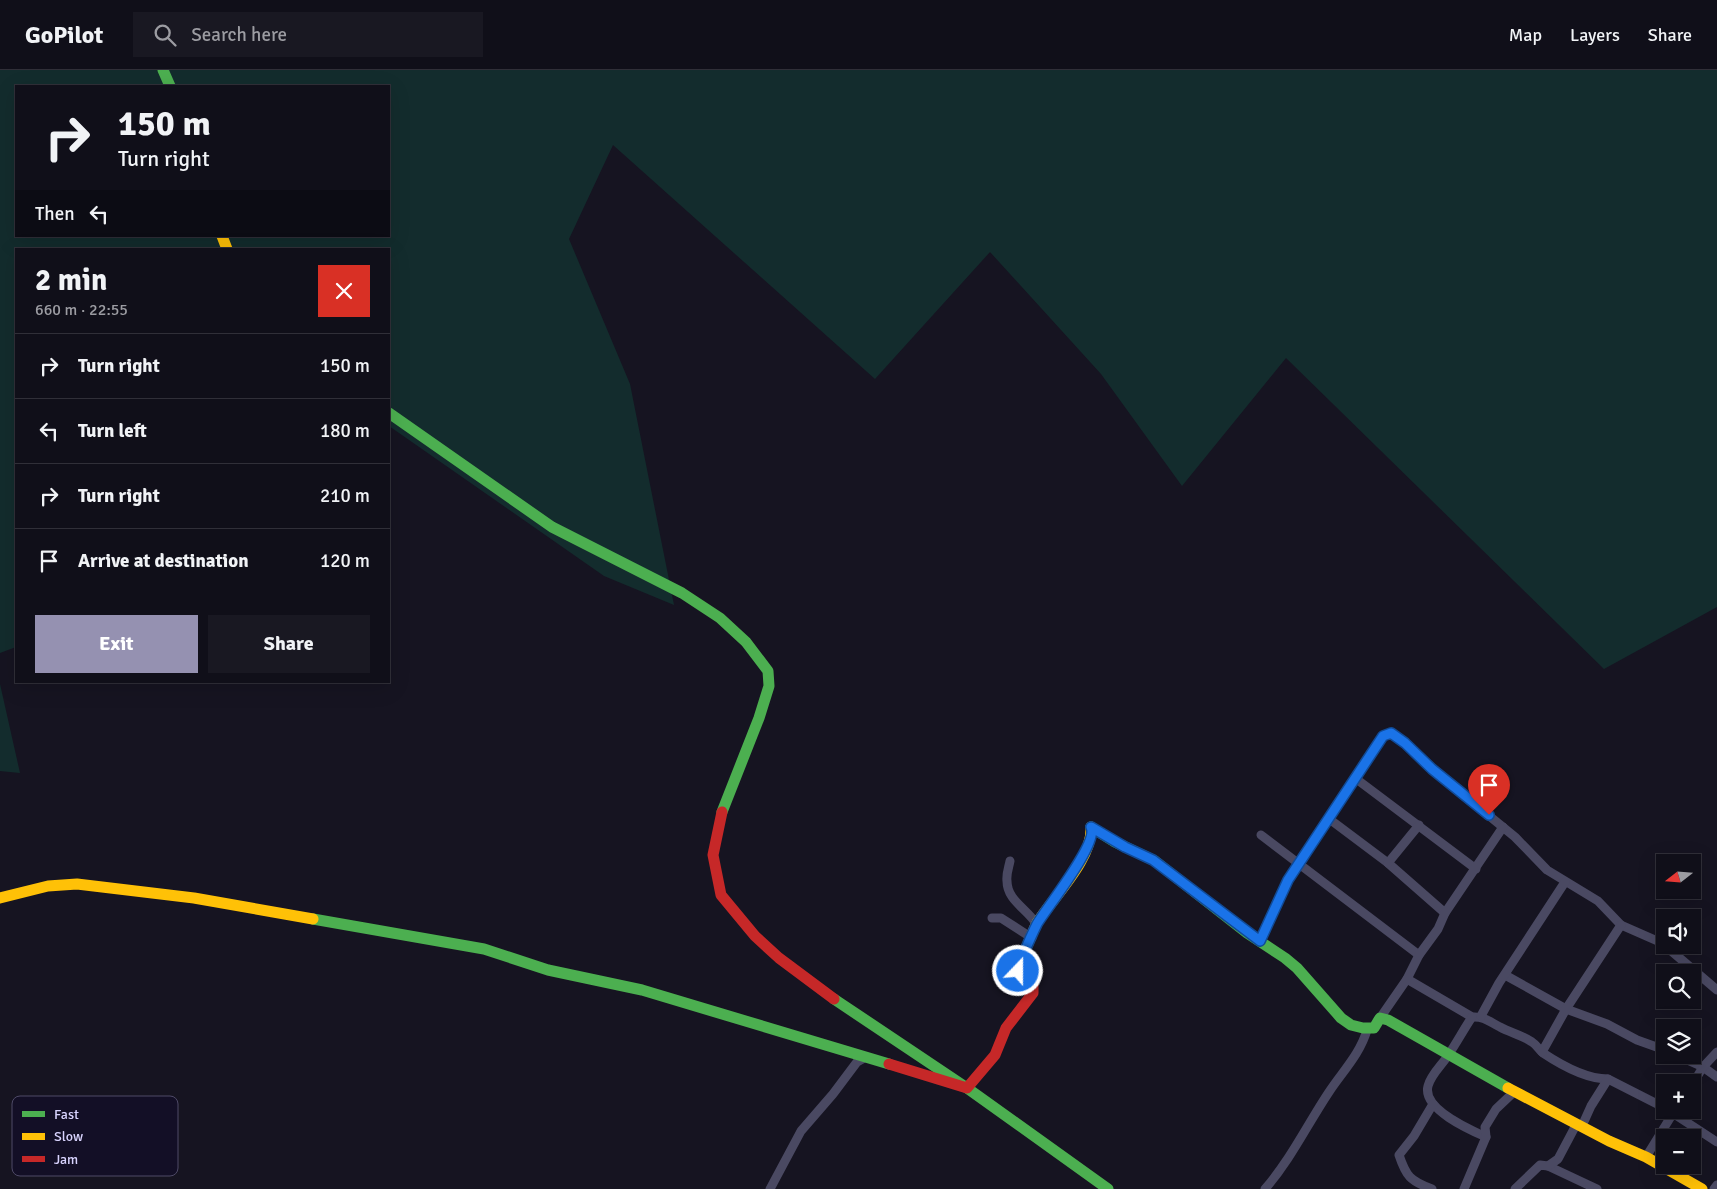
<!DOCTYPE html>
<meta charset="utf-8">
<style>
:root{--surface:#100f19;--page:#191822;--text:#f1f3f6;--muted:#9c9ca2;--line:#302f38;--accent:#9591b1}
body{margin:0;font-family:Signika,sans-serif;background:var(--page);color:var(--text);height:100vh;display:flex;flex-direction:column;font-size:19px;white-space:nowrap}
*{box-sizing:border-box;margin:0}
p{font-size:16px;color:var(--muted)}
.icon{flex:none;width:28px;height:28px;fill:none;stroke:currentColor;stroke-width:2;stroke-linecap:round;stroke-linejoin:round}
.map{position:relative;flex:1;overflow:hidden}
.drawer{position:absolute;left:15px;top:178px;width:375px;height:435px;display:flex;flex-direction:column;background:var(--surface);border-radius:0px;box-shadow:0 5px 20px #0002,0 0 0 1px var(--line)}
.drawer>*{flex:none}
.top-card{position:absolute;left:15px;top:15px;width:375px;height:152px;border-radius:0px;box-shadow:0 5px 20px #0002,0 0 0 1px var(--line);background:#100f19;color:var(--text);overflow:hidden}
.needle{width:32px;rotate:253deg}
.fabs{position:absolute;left:1656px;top:784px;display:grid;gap:10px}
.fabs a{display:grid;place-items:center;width:45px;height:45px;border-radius:0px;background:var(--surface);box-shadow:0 5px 20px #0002,0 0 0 1px var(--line);font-size:25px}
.pin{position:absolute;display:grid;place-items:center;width:42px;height:42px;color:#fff;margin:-51px -21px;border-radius:50% 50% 50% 0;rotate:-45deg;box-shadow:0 0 5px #0007}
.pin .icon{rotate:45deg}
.me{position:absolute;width:55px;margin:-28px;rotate:22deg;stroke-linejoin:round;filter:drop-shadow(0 0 4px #0008)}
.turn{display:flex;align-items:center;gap:18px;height:105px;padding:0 20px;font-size:22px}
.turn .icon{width:65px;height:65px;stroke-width:2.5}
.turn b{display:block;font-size:35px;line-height:42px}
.then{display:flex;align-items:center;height:48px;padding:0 20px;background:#0003;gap:10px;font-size:19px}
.round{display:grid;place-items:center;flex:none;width:52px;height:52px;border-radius:0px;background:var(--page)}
.summary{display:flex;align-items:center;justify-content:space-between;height:85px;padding:0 20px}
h1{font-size:30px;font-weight:700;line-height:38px}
.cta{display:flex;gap:10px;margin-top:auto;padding:10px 20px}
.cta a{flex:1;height:58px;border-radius:0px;background:var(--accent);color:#fff;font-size:20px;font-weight:700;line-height:58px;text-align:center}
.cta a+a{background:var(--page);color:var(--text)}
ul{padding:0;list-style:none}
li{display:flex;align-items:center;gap:15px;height:65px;padding:0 20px;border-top:1px solid var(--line)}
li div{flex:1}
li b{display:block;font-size:19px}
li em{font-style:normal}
header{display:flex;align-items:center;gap:30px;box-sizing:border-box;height:70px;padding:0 25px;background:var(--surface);border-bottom:1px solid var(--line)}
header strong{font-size:24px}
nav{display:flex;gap:28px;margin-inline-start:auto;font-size:18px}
.search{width:350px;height:45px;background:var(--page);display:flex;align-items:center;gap:12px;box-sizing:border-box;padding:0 18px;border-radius:0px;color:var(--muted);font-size:19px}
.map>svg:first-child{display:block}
.green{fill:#132c2d;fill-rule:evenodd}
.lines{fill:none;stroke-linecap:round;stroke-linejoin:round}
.street{stroke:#4a4962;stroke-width:9}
.fast{stroke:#4caf50;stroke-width:11}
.slow{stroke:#ffc107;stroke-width:11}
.jam{stroke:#c62828;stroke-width:11}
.route-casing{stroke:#114b97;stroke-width:12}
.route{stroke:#1a73e8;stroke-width:9}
.key{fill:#130f26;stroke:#4e4a67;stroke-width:1}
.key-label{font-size:14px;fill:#d9d4ff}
</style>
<header>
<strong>GoPilot</strong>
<div class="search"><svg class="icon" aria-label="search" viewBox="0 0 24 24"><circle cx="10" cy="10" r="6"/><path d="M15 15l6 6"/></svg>Search here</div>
<nav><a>Map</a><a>Layers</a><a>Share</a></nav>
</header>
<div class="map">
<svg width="1717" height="1119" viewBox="0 0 1717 1119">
<rect width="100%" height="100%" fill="#161421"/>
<g class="green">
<path d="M0,0H1717V537L1604,599L1286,288L1182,416L1101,304L990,182L875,309L613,75L569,169L630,314L674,535L604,506L389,356V179H16V577L0,583ZM16,16H389V166H16Z"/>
<polygon points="0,614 20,703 0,701"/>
</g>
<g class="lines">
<g class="street">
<polyline points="1355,708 1476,799"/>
<polyline points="1328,748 1388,793 1445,843"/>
<polyline points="1261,765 1419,885"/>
<path d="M1010,791C1009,797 1006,804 1007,811C1007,831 1028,839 1037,855"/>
<polyline points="1388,793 1419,755"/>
<polyline points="992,848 1001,848 1032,868"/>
<polyline points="1260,871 1288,811 1379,671 1383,666 1391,663 1405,673 1432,699 1515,767 1547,800 1598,831 1621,855 1662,873 1717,920"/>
<polyline points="1505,905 1566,939 1607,954 1637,970 1665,980"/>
<path d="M1407,909L1472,947C1484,946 1490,952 1500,957C1511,963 1522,965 1532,972C1537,975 1539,980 1543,983C1561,995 1587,1009 1608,1009L1665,1038"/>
<polyline points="1481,946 1499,913 1565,812"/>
<path d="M1472,947C1464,959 1457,972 1449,984C1443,994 1431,1004 1428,1016C1422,1039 1470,1060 1486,1067"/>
<polyline points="1380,948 1407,909 1419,885 1438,859 1445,843 1503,757"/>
<polyline points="1542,982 1566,939 1621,855"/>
<polyline points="1676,985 1703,997 1717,1007"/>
<polyline points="1692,1015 1703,997 1717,982"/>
<polyline points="1668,1040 1717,1072"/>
<polyline points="1582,1056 1591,1036 1608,1009"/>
<polyline points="1646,1087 1675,1040"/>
<polyline points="1548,1096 1597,1119"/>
<polyline points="770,1119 801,1061 833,1024 857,992 864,988"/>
<path d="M1265,1119C1291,1089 1307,1055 1329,1022C1343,1001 1360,984 1367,960"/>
<path d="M1432,1119C1410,1111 1406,1106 1399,1085L1414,1066L1433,1034"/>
<polyline points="1464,1119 1486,1067 1485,1057 1496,1039 1515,1021"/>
<polyline points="1515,1119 1540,1095 1548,1096 1558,1089 1576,1055"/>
<polyline points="1714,1119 1717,1115"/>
</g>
<g class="fast">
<polyline points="163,0 170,16"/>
<polyline points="389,343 552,457 682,523 720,548 746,572 768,601 769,616 759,648 722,742"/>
<polyline points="1091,757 1115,772 1155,791 1247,863 1285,888 1297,898 1341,948 1351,955 1363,958 1374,958 1380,948 1388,950 1508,1018"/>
<polyline points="313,849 484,879 548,900 642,920 889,994"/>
<polyline points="834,929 967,1018 1108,1119"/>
</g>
<g class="slow">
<polyline points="222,166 227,179"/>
<polyline points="0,828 48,816 77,814 194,828 313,849"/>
<path d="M1024,907L1019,903C1018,894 1023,886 1026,878C1030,870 1033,861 1037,853C1053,827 1093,789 1091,757"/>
<polyline points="1508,1018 1609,1071 1646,1087 1702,1119"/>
</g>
<g class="jam">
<polyline points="722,742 713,785 721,825 755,866 779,888 834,929"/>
<polyline points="889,994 967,1018 995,985 1006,958 1033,923 1033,913 1024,907"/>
</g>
</g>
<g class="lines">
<g class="route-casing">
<path id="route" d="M1018,901V897C1024,883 1030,868 1037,854C1047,837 1099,773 1091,757L1125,777L1153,790L1260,871L1288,810L1383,666L1391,663L1405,673L1432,699L1489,745"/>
</g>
<use href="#route" class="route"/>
</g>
<rect x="12" y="1026" width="166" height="80" rx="8" class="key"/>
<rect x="22" y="1041" width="23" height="6" fill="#4caf50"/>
<rect x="22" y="1063" width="23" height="7" fill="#ffc107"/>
<rect x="22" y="1086" width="23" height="6" fill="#c62828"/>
<g class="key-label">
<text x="54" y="1049">Fast</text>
<text x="54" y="1071">Slow</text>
<text x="54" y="1094">Jam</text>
</g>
</svg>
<div class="fabs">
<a><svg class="needle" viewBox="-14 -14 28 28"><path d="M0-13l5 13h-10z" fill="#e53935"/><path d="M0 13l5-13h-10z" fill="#9c9ca2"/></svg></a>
<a><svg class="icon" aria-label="sound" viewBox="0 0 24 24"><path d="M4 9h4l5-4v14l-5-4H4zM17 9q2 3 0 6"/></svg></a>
<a><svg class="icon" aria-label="search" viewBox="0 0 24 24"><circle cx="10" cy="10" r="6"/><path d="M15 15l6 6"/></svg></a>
<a><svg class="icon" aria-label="layers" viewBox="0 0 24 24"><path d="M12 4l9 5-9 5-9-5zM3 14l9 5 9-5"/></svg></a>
<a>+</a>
<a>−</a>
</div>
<div class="pin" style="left:1489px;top:745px;background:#d93025"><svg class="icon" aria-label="arrive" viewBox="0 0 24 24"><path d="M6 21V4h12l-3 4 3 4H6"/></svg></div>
<svg class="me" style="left:1018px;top:901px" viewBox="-20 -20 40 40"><circle r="17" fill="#1a73e8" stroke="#fff" stroke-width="3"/><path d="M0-11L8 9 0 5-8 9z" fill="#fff"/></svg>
<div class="top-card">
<div class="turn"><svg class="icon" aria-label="right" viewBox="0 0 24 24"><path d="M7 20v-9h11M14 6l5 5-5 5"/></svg><div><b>150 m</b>Turn right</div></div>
<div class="then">Then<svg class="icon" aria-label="left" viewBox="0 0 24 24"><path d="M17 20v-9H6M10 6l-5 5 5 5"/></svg></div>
</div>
<section class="drawer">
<div class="summary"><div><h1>2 min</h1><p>660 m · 22:55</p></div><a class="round" style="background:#d93025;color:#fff"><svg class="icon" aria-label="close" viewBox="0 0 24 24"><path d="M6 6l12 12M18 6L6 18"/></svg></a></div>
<ul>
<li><svg class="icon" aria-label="right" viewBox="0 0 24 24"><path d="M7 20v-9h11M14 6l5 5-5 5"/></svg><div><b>Turn right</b></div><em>150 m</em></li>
<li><svg class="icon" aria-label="left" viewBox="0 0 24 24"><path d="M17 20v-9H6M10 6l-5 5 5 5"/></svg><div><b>Turn left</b></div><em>180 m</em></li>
<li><svg class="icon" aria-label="right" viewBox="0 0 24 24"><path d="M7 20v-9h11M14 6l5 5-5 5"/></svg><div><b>Turn right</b></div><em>210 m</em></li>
<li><svg class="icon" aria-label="arrive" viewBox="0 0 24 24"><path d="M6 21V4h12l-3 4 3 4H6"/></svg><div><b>Arrive at destination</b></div><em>120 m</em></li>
</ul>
<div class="cta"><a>Exit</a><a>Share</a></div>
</section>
</div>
